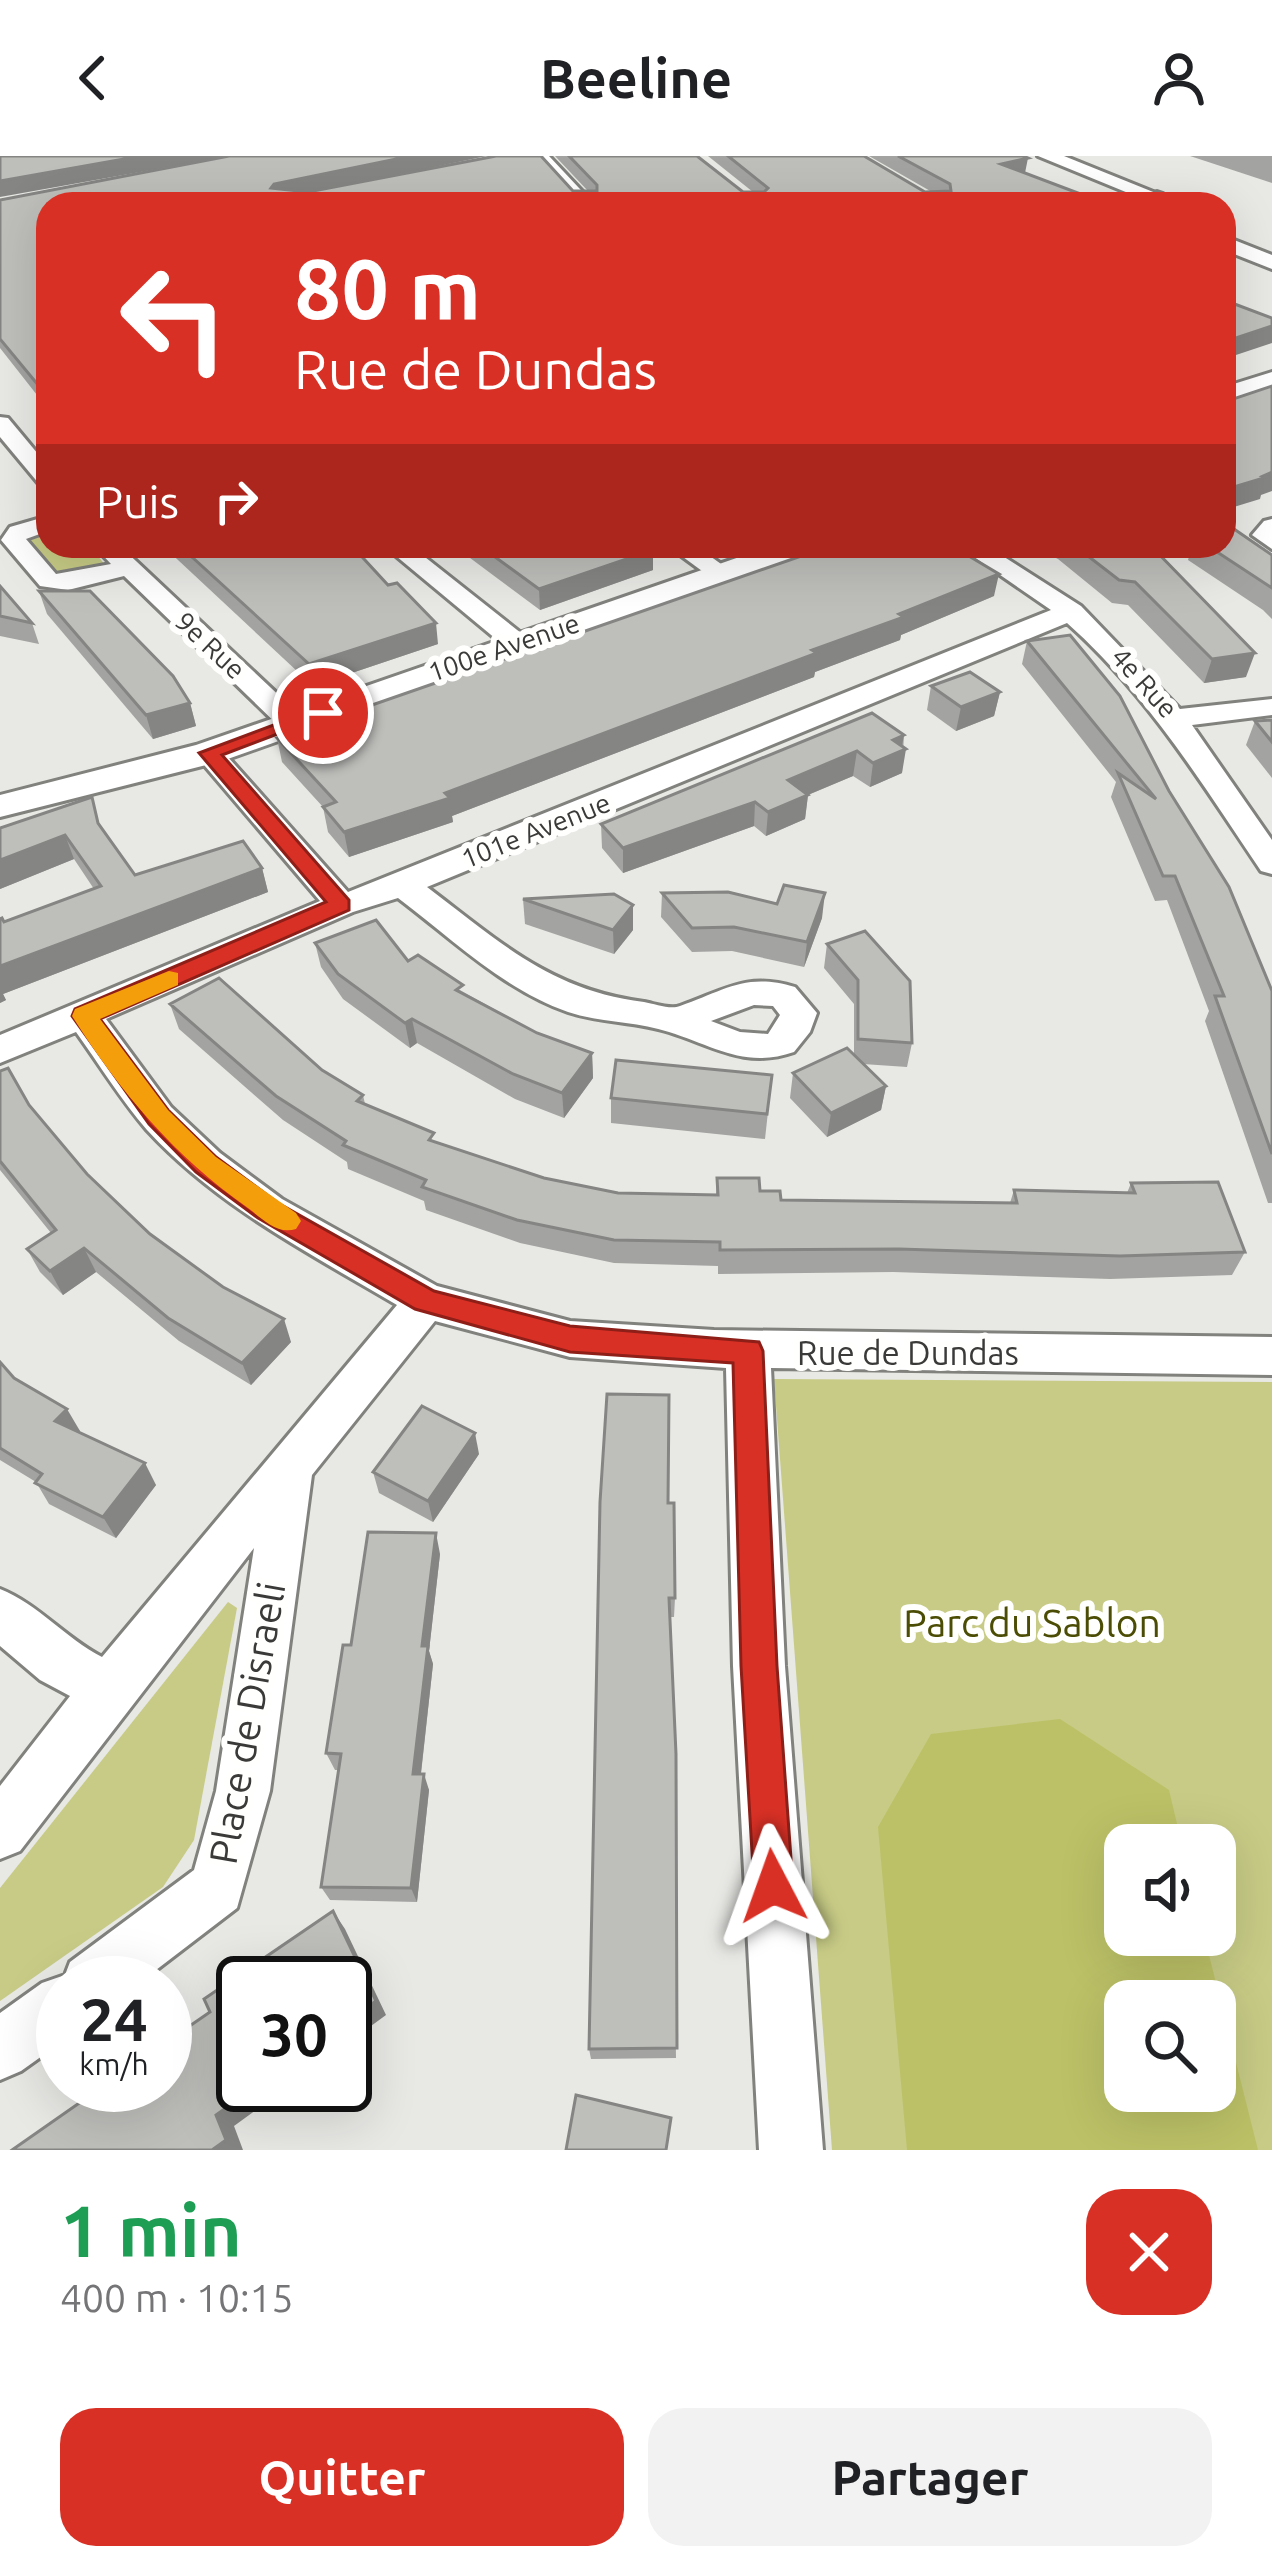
<!DOCTYPE html>
<html lang="fr">
<meta charset="utf-8">
<style>
:root{--surface:#fff;--page:#f2f2f2;--text:#202124;--muted:#757577;--accent:#d93025}
body{margin:0;font-family:Ubuntu,sans-serif;background:var(--page);color:var(--text);height:100vh;display:flex;flex-direction:column;font-size:45px;white-space:nowrap}
*{box-sizing:border-box;margin:0}
p{font-size:39px;color:var(--muted)}
.icon{flex:none;width:66px;height:66px;fill:none;stroke:currentColor;stroke-width:2;stroke-linecap:round;stroke-linejoin:round}
.map{position:relative;height:1994px;overflow:hidden}
.side{display:flex;flex-direction:column;background:var(--surface);flex:1}
.side>*{flex:none}
.banner{position:absolute;left:36px;top:36px;width:1200px;height:366px;border-radius:36px;box-shadow:0 12px 48px #0002;background:#d93025;color:#fff;overflow:hidden}
.buttons{position:absolute;left:1104px;top:1668px;display:grid;gap:24px}
.buttons a{display:grid;place-items:center;width:132px;height:132px;border-radius:24px;background:var(--surface);box-shadow:0 12px 48px #0002;font-size:60px}
.speed{position:absolute;left:36px;top:1800px;display:flex;gap:24px;font-size:60px;font-weight:700;text-align:center}
.speed>*{display:grid;place-content:center;width:156px;height:156px;border-radius:50%;background:var(--surface);box-shadow:0 12px 48px #0002;line-height:1}
.speed small{font-size:30px;font-weight:400}
.speed .limit{border:6px solid #111;border-radius:18px;background:#fff;color:#111}
.pin{position:absolute;display:grid;place-items:center;width:102px;height:102px;color:#fff;margin:-51px;border:6px solid #fff;border-radius:50%;box-shadow:0 3px 12px #0007}
.me{position:absolute;width:132px;margin:-66px;rotate:356deg;stroke-linejoin:round;filter:drop-shadow(0 0 9px #0008)}
.turn{display:flex;align-items:center;gap:42px;height:252px;padding:0 60px;font-size:54px}
.turn .icon{width:156px;height:156px;stroke-width:2.5}
.turn b{display:block;font-size:84px;line-height:102px}
.then{display:flex;align-items:center;height:114px;padding:0 60px;background:#0003;gap:24px;font-size:45px}
.round{display:grid;place-items:center;flex:none;width:126px;height:126px;border-radius:36px;background:var(--page)}
.summary{display:flex;align-items:center;justify-content:space-between;height:204px;padding:0 60px}
h1{font-size:72px;font-weight:600;line-height:90px;color:#1e9e55}
.primary-button{display:flex;gap:24px;margin-top:auto;padding:24px 60px}
.primary-button a{flex:1;height:138px;border-radius:36px;background:var(--accent);color:#fff;font-size:48px;font-weight:600;line-height:138px;text-align:center}
.primary-button a+a{background:var(--page);color:var(--text)}
header{display:flex;justify-content:space-between;align-items:center;height:156px;padding:0 60px;background:var(--surface);font-size:54px;font-weight:600}
.map>svg:first-child{display:block}
.green{fill:#c7cb85;fill-rule:evenodd}
.forest{fill:#bcc167;fill-rule:evenodd}
.lines{fill:none;stroke-linecap:round;stroke-linejoin:round}
.minor-casing{stroke:#81817e;stroke-width:6}
.tertiary-casing{stroke:#81817e;stroke-width:6}
.minor{fill:#fff;fill-rule:evenodd}
.tertiary{fill:#fff;fill-rule:evenodd}
.wall{fill:#a3a3a1}
.shaded-wall{fill:#858583}
.building{fill:#bebebb;stroke:#858583;stroke-width:3}
.route{fill:#d93025;stroke:#8d1f18;stroke-width:3}
.slow{fill:#f59e0b}
.labels{text-anchor:middle;stroke-width:12;stroke-linejoin:round;paint-order:stroke}
.far-street-label{font-size:27px;fill:#3a3a39;stroke:#fffffe}
.street-label{font-size:33px;fill:#3a3a39;stroke:#fffffe}
.near-park-label{font-size:39px;fill:#4b4d04;stroke:#fffffe}
.near-street-label{font-size:39px;fill:#3a3a39;stroke:#fffffe}
</style>
<header><svg class="icon" aria-label="back" viewBox="0 0 24 24"><path d="M15 5l-7 7 7 7"/></svg>Beeline<svg class="icon" aria-label="person" viewBox="0 0 24 24"><circle cx="12" cy="8" r="4"/><path d="M4 21q1-7 8-7t8 7"/></svg></header>
<div class="map">
<svg width="1272" height="1994" viewBox="0 0 1272 1994">
<rect width="100%" height="100%" fill="#e8e8e5"/>
<g class="green">
<polygon points="48,375 48,390 90,390 105,409 56,419 27,386"/>
<path d="M774,1223L1272,1226V1994H832ZM1125,1689H1215V1779H1125ZM1125,1845H1215V1935H1125Z"/>
<polygon points="228,1446 237,1452 194,1684 163,1731 0,1845 0,1732"/>
</g>
<path class="forest" d="M1060,1563L1169,1634L1182,1689H1125V1779H1204L1258,1994H907L878,1671L931,1578ZM1125,1845H1215V1935H1125Z"/>
<g class="lines">
<g class="minor-casing">
<g id="minor">
<polygon points="534,0 549,0 594,48 577,48"/>
<polygon points="1157,36 1163,38 1163,44 1119,48"/>
<polygon points="0,261 8,262 48,310 48,331 40,329 0,281"/>
<polygon points="48,360 48,375 26,383 56,418 111,408 94,390 120,390 303,562 307,568 303,574 283,574 124,420 68,434 40,430 1,384 10,371"/>
<polygon points="1272,363 1272,393 1252,379 1264,365"/>
<polygon points="384,390 411,390 526,481 530,487 526,493 508,493"/>
<polygon points="668,390 696,390 735,418 722,426 713,423"/>
<path d="M958,390H987L1081,450L1180,553L1272,543V559L1192,569L1272,684V718L1261,715C1201,626 1147,538 1067,467L427,731C500,786 550,834 644,846C655,848 671,854 680,850C724,835 745,816 795,831L817,857L810,876L794,896C745,913 714,890 669,876C636,865 601,867 568,856C504,834 451,782 398,742L353,756L106,863L171,951L220,997L282,1043L437,1130L570,1165L714,1174L1272,1181V1219L771,1212L785,1510L823,1994H759L733,1510L726,1212L570,1201L435,1165L312,1319L270,1635L237,1752L139,1827H63V1885L21,1915L0,1924V1857L42,1827L65,1819L70,1806L194,1714L216,1635L254,1392L20,1695L0,1703V1630L70,1540L40,1524L0,1490V1433C38,1448 65,1482 102,1501L397,1149C309,1097 217,1050 147,974C121,944 99,908 76,876L0,907V879L320,745L199,603L194,597L199,591H219L348,736L1051,454ZM754,849L773,850L780,859L768,878L740,876L711,865Z"/>
</g>
</g>
<g class="tertiary-casing">
<g id="tertiary">
<polygon points="1038,0 1064,0 1183,48 1155,48"/>
<polygon points="1224,80 1272,99 1272,113 1224,94"/>
<polygon points="1272,216 1272,231 1224,248 1224,231"/>
<polygon points="771,390 815,390 811,396 222,605 0,661 0,639 196,589"/>
</g>
</g>
<use href="#minor" class="minor"/>
<use href="#tertiary" class="tertiary"/>
</g>
<g class="wall">
<polygon points="0,0 486,0 355,27 588,35 555,0 697,0 743,36 753,36 708,0 864,0 925,36 932,36 869,0 1023,0 1025,17 1107,48 48,48 48,253 0,192 0,44 212,3"/>
<polygon points="1190,0 1272,0 1272,27"/>
<polygon points="163,390 352,390 438,488 313,530"/>
<polygon points="454,390 648,390 653,414 540,454"/>
<polygon points="1032,390 1110,390 1246,521 1204,527 1128,449 1112,447 1058,403"/>
<polygon points="1192,390 1224,390 1272,399 1272,463 1263,454 1188,404"/>
<polygon points="0,430 32,467 39,488 0,480"/>
<polygon points="39,435 190,547 196,570 153,583 47,458"/>
<polygon points="994,440 901,479 900,484 815,516 814,521 452,660 453,666 349,701 328,676 323,651 282,606 277,582"/>
<polygon points="1070,479 1272,835 1272,1047 1268,1047 1205,865 1209,855 1167,744 1155,745 1111,641 1116,626 1022,508 1027,485"/>
<polygon points="931,530 1000,536 994,560 956,575 927,554"/>
<polygon points="1272,564 1272,622 1246,589 1255,565"/>
<polygon points="904,579 902,617 870,631 853,620 808,639 805,663 766,680 754,670 623,717 602,692 601,668"/>
<polygon points="0,672 102,672 135,719 262,712 268,736 3,838 6,844 0,847 0,763 4,766 94,733 74,703 0,733"/>
<polygon points="662,737 777,748 822,762 804,811 732,795 692,796 661,761"/>
<polygon points="523,743 633,749 633,774 614,798 525,768"/>
<polygon points="315,787 408,805 537,877 592,897 593,922 564,962 515,943 417,887 410,892 343,843 321,811"/>
<polygon points="827,788 912,887 907,911 863,908 886,930 881,954 827,981 790,942 793,917 854,899 854,848 824,812"/>
<polygon points="170,848 322,914 363,939 365,948 436,986 544,1022 618,1037 716,1039 717,1022 781,1044 1010,1047 1014,1034 1127,1037 1131,1027 1245,1096 1232,1119 1110,1123 893,1116 718,1118 718,1110 614,1107 520,1087 426,1054 424,1045 348,1013 347,1006 283,964 179,873"/>
<polygon points="0,915 87,1018 150,1078 291,1186 251,1229 179,1185 96,1116 63,1139 40,1116 27,1093 51,1077 0,1014"/>
<polygon points="772,919 765,983 611,967 611,942"/>
<polygon points="0,1206 14,1222 80,1275 79,1276 156,1329 116,1382 49,1348 36,1326 0,1304"/>
<polygon points="479,1298 433,1366 379,1337 373,1316"/>
<polygon points="668,1347 675,1442 674,1461 670,1461 676,1902 591,1903 589,1893"/>
<polygon points="440,1398 429,1495 433,1508 421,1618 429,1634 417,1746 330,1744 321,1731 339,1614 335,1614 326,1597 351,1489"/>
</g>
<g class="shaded-wall">
<polygon points="141,0 230,0 0,41 0,25"/>
<polygon points="411,0 486,0 277,44 271,32 274,28"/>
<polygon points="1028,2 1025,17 1001,8"/>
<polygon points="1272,170 1272,187 1224,203 1224,186"/>
<polygon points="1272,316 1272,335 1261,339 1260,343 1224,354 1224,334"/>
<polygon points="653,394 653,414 540,454 539,433"/>
<polygon points="999,418 994,440 901,479 900,484 815,516 814,521 452,660 453,666 349,701 344,676 812,494"/>
<polygon points="436,467 438,488 313,530 309,508"/>
<polygon points="1255,497 1246,521 1204,527 1212,503"/>
<polygon points="1000,536 994,560 956,575 961,551"/>
<polygon points="190,547 196,570 153,583 146,559"/>
<polygon points="904,579 901,595 906,593 902,617 870,631 873,607 893,584"/>
<polygon points="857,595 853,620 786,648 788,624"/>
<polygon points="808,639 805,663 766,680 768,656"/>
<polygon points="755,646 754,670 623,717 623,692"/>
<polygon points="65,679 74,703 0,733 0,704"/>
<polygon points="262,712 268,736 3,838 6,844 0,847 0,810"/>
<polygon points="825,737 822,762 804,811 807,786"/>
<polygon points="633,749 633,774 614,798 613,774"/>
<polygon points="412,863 417,887 410,892 405,867"/>
<polygon points="592,897 593,922 564,962 562,937"/>
<polygon points="886,930 881,954 827,981 831,957"/>
<polygon points="84,1092 96,1116 63,1139 50,1115"/>
<polygon points="284,1163 291,1186 251,1229 242,1207"/>
<polygon points="67,1253 80,1275 69,1287 55,1265"/>
<polygon points="475,1277 479,1298 433,1366 428,1345"/>
<polygon points="145,1307 156,1329 116,1382 103,1361"/>
<polygon points="436,1377 440,1398 429,1495 433,1508 419,1634 413,1618 422,1490"/>
<polygon points="424,1618 429,1634 417,1746 411,1732"/>
<polygon points="333,1755 345,1773 386,1859 345,1889 345,1867"/>
<polygon points="258,1929 290,1929 234,1970 243,1994 212,1994 216,1959"/>
</g>
<g class="building">
<polygon points="0,0 141,0 0,25"/>
<polygon points="229,0 411,0 274,28 271,32 308,36 496,0 541,0 573,35 597,35 597,29 569,0 697,0 743,36 764,36 768,32 728,0 864,0 925,36 951,35 950,28 898,0 1023,0 1028,2 1001,8 1107,48 48,48 48,241 0,183 0,44"/>
<polygon points="1224,144 1272,162 1272,170 1224,186"/>
<polygon points="1272,230 1272,316 1263,320 1267,321 1224,334 1224,246"/>
<polygon points="1234,373 1272,399 1272,432 1208,390 1224,390 1224,375"/>
<polygon points="180,390 352,390 388,429 397,427 436,467 309,508"/>
<polygon points="480,390 648,390 653,394 539,433"/>
<polygon points="830,390 952,390 999,418 899,458 904,461 812,494 817,497 445,637 450,642 344,676 323,651 336,646 277,582"/>
<polygon points="1075,390 1110,390 1111,392 1151,390 1255,497 1212,503 1135,426 1119,424"/>
<polygon points="0,430 32,467 0,460"/>
<polygon points="39,435 90,435 173,520 190,547 146,559"/>
<polygon points="1070,479 1120,540 1169,635 1229,731 1272,835 1272,998 1215,840 1224,840 1175,720 1163,720 1118,617 1156,643 1027,485"/>
<polygon points="970,516 1000,536 961,551 931,530"/>
<polygon points="872,557 904,579 893,584 906,593 873,607 857,595 788,624 808,639 768,656 755,646 623,692 601,668"/>
<polygon points="1272,564 1272,586 1255,565"/>
<polygon points="92,641 98,667 135,719 243,685 262,712 0,810 0,763 2,762 4,766 101,730 65,679 0,704 0,672"/>
<polygon points="784,729 825,737 807,786 734,771 692,772 662,737 728,736 777,748"/>
<polygon points="614,738 633,749 613,774 523,743"/>
<polygon points="376,764 408,805 418,799 463,829 456,834 537,877 592,897 562,937 513,918 412,863 405,867 338,818 315,787"/>
<polygon points="865,775 910,825 912,887 858,883 858,824 827,788"/>
<polygon points="219,822 322,914 363,939 357,945 434,977 429,984 544,1022 618,1037 718,1039 717,1022 759,1022 760,1035 780,1035 781,1044 1017,1047 1014,1034 1135,1037 1131,1027 1218,1026 1245,1096 1120,1100 899,1093 720,1094 720,1086 614,1084 517,1064 422,1031 426,1024 343,989 346,985 276,940 170,848"/>
<polygon points="847,892 886,930 831,957 793,917"/>
<polygon points="616,904 772,919 767,958 611,942"/>
<polygon points="8,912 29,949 87,1018 150,1078 223,1131 284,1163 242,1207 168,1162 84,1092 50,1115 27,1093 56,1074 0,1005 0,915"/>
<polygon points="0,1206 14,1222 67,1253 55,1265 145,1307 103,1361 35,1327 42,1318 0,1292"/>
<polygon points="607,1238 669,1239 668,1347 674,1347 675,1442 669,1442 676,1598 677,1892 589,1893 600,1346"/>
<polygon points="422,1250 475,1277 428,1345 373,1316"/>
<polygon points="368,1376 436,1377 422,1490 428,1490 413,1618 424,1618 411,1732 321,1731 341,1598 326,1597 343,1489 351,1489"/>
<polygon points="333,1755 376,1845 345,1867 345,1827 243,1827 243,1929 258,1929 216,1959 226,1984 212,1994 12,1994 105,1929 165,1929 165,1887 210,1856 204,1843"/>
<polygon points="576,1939 671,1962 666,1994 566,1994"/>
</g>
<polygon class="route" points="316,553 333,557 222,599 349,744 349,754 100,863 168,954 216,1001 278,1047 434,1135 570,1170 759,1186 763,1195 777,1510 793,1730 787,1744 773,1750 759,1744 754,1730 741,1510 733,1207 570,1196 415,1153 258,1062 196,1016 149,968 72,860 75,853 326,746 199,597"/>
<path class="slow" d="M169,815L178,817V829L100,863L168,954L216,1001L296,1057L301,1065L296,1073C277,1079 263,1063 248,1052C174,1000 120,936 72,860L75,853Z"/>
<g class="labels">
<g class="far-street-label">
<text transform="translate(210 490) rotate(43)" y="9">9e Rue</text>
<text transform="translate(504 492) rotate(-19)" y="9">100e Avenue</text>
<text transform="translate(1144 527) rotate(48)" y="9">4e Rue</text>
<text transform="translate(536 675) rotate(-22)" y="9">101e Avenue</text>
</g>
<g class="street-label">
<text x="908" y="1209">Rue de Dundas</text>
</g>
<g class="near-park-label">
<text x="1032" y="1481">Parc du Sablon</text>
</g>
<g class="near-street-label">
<text transform="translate(247 1567) rotate(-80)" y="14">Place de Disraeli</text>
</g>
</g>
</svg>
<div class="buttons">
<a><svg class="icon" aria-label="sound" viewBox="0 0 24 24"><path d="M4 9h4l5-4v14l-5-4H4zM17 9q2 3 0 6"/></svg></a>
<a><svg class="icon" aria-label="search" viewBox="0 0 24 24"><circle cx="10" cy="10" r="6"/><path d="M15 15l6 6"/></svg></a>
</div>
<div class="speed"><div>24<small>km/h</small></div><div class="limit">30</div></div>
<div class="pin" style="left:323px;top:557px;background:#d93025"><svg class="icon" aria-label="arrive" viewBox="0 0 24 24"><path d="M6 21V4h12l-3 4 3 4H6"/></svg></div>
<svg class="me" style="left:773px;top:1730px" viewBox="-20 -20 40 40"><path d="M0-17L14 15 0 8-14 15z" fill="#d93025" stroke="#fff" stroke-width="4"/></svg>
<div class="banner">
<div class="turn"><svg class="icon" aria-label="left" viewBox="0 0 24 24"><path d="M17 20v-9H6M10 6l-5 5 5 5"/></svg><div><b>80 m</b>Rue de Dundas</div></div>
<div class="then">Puis<svg class="icon" aria-label="right" viewBox="0 0 24 24"><path d="M7 20v-9h11M14 6l5 5-5 5"/></svg></div>
</div>
</div>
<section class="side">
<div class="summary"><div><h1>1 min</h1><p>400 m · 10:15</p></div><a class="round" style="background:#d93025;color:#fff"><svg class="icon" aria-label="close" viewBox="0 0 24 24"><path d="M6 6l12 12M18 6L6 18"/></svg></a></div>
<div class="primary-button"><a>Quitter</a><a>Partager</a></div>
</section>
